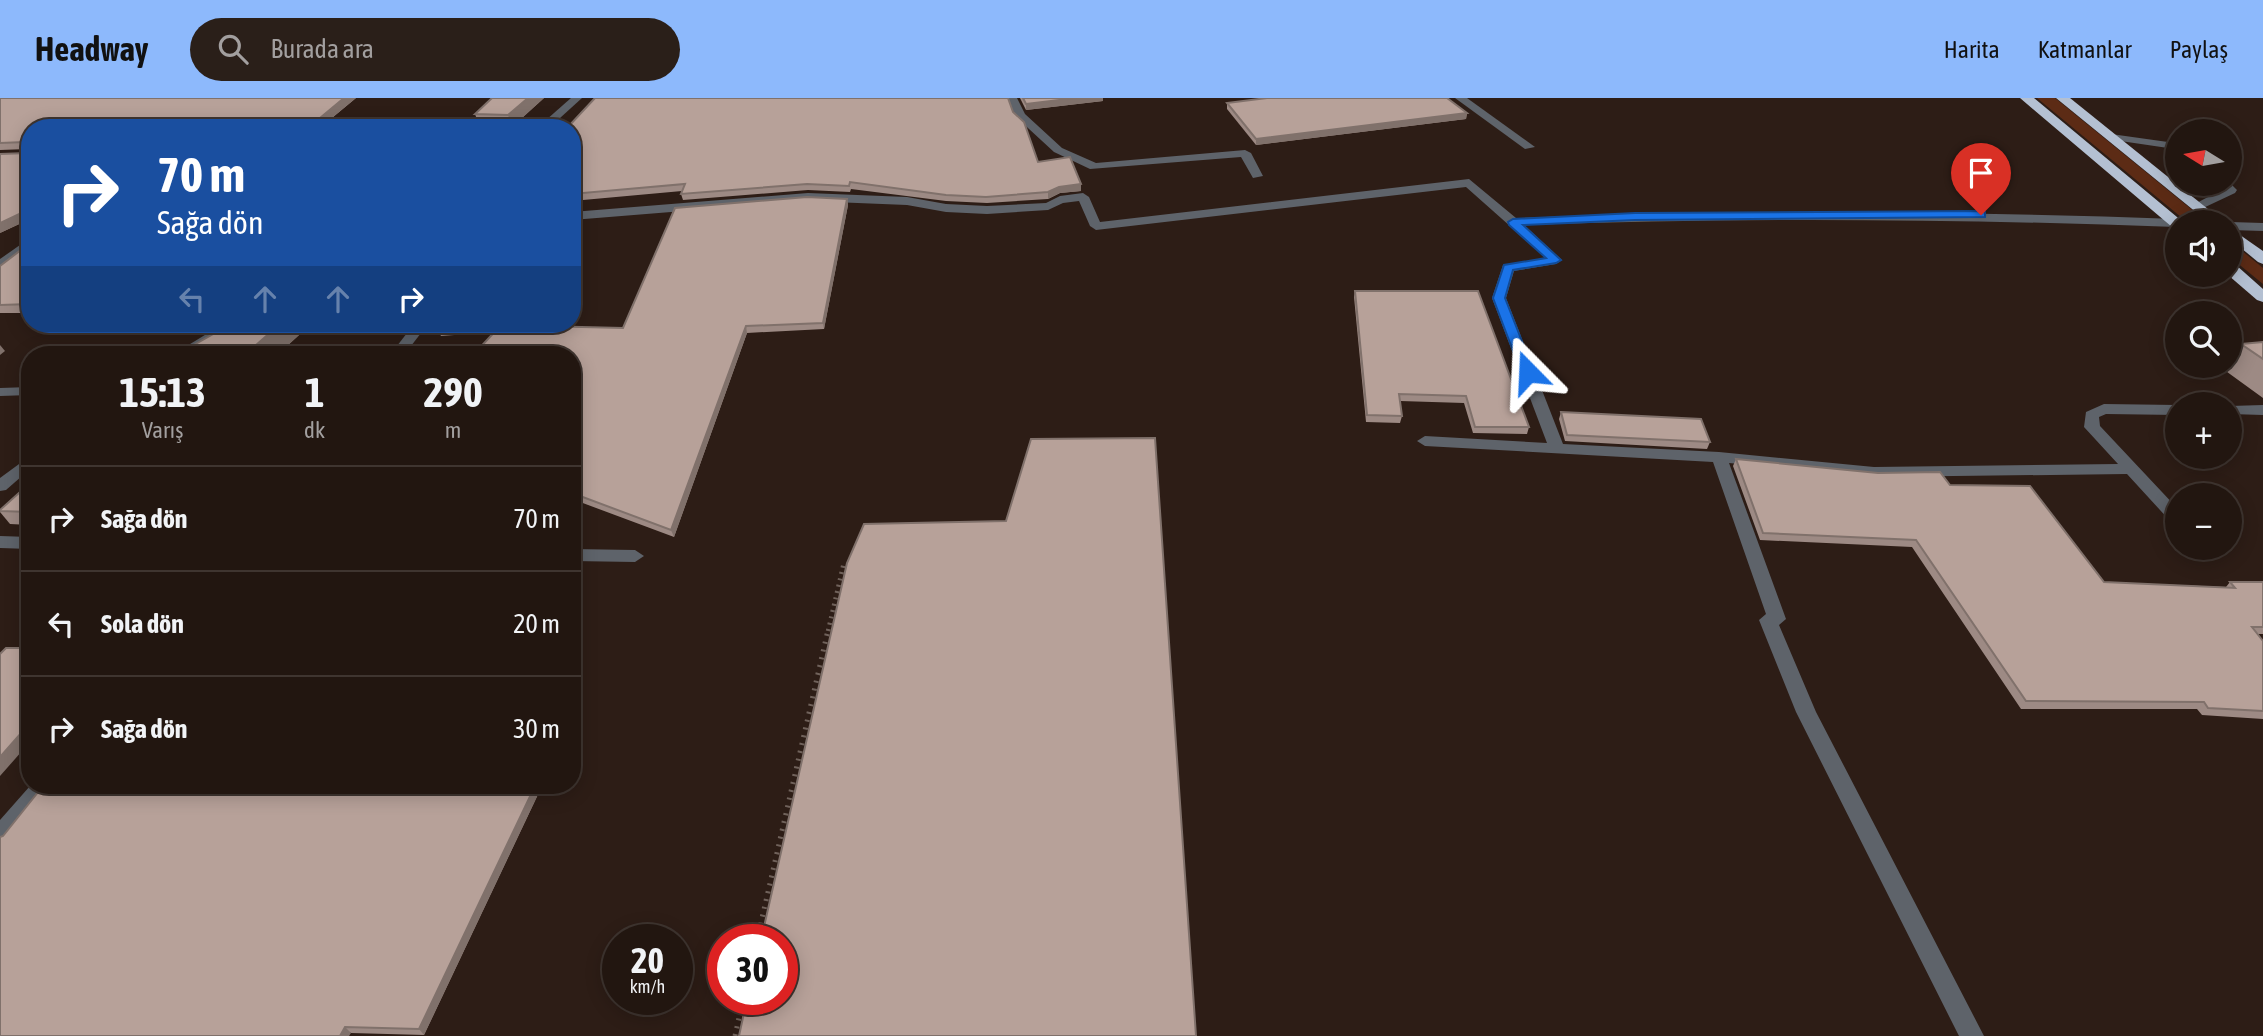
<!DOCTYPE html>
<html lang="tr">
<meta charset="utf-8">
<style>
:root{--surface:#221610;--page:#2a1f19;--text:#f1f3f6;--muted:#a29f9f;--line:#3f3530;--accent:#8db9fc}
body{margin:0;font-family:"Asap Condensed",sans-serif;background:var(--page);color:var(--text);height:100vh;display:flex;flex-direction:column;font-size:26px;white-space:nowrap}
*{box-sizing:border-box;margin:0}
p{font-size:23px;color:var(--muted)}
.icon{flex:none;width:38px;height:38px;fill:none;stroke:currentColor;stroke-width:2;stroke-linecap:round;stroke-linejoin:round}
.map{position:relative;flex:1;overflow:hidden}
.drawer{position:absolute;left:21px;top:248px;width:560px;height:448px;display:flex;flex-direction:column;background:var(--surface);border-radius:28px;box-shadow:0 4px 18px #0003,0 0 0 2px var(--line)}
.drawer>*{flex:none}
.guide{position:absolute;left:21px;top:21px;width:560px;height:214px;border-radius:28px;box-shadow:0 4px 18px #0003,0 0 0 2px var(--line);background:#1a4fa0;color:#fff;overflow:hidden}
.needle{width:46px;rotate:281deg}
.fabs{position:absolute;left:2165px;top:21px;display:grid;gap:14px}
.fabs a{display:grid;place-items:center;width:77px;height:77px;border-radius:50%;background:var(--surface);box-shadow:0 4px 18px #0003,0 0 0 2px var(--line);font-size:35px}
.speed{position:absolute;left:602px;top:826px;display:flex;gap:14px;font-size:35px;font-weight:700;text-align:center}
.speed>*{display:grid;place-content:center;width:91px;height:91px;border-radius:50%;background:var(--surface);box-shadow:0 4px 18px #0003,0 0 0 2px var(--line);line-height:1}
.speed small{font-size:18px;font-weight:400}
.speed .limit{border:10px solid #d22;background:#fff;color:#111}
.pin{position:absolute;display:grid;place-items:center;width:60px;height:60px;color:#fff;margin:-72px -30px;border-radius:50% 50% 50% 0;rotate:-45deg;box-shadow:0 0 7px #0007}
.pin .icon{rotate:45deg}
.me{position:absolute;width:77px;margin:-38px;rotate:339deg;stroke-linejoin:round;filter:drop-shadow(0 0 5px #0008)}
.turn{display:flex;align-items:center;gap:24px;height:147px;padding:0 21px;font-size:32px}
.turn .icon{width:91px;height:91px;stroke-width:2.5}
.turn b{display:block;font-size:49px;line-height:60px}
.lanes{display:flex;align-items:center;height:66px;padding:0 21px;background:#0003;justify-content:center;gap:35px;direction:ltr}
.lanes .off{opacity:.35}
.eta{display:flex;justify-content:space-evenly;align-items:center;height:119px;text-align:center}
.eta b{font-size:42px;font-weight:700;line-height:49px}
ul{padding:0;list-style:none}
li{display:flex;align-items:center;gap:21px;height:105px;padding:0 21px;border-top:2px solid var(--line)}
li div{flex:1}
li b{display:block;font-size:26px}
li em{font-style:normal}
header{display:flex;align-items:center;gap:42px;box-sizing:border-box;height:98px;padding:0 35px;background:var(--accent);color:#111}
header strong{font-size:33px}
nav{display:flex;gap:38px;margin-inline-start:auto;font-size:24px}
.search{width:490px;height:63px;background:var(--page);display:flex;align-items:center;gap:18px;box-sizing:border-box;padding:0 24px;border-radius:38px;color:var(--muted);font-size:26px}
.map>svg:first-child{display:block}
.green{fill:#5c2b15}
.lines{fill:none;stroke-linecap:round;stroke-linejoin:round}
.path-far1{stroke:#70625b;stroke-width:4.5;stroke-dasharray:2 4.5;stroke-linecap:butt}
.path{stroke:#70625b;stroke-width:5;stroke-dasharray:2 6;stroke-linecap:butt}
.minor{fill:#5e636a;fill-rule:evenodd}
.highway{fill:#b4c0d2;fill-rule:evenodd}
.wall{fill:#9d8a84}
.shaded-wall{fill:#80716b}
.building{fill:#b7a199;stroke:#80716b;stroke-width:2}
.route{fill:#1a73e8;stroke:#114b97;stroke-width:2}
</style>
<header>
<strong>Headway</strong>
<div class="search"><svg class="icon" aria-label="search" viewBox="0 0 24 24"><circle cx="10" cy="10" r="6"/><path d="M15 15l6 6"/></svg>Burada ara</div>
<nav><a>Harita</a><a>Katmanlar</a><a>Paylaş</a></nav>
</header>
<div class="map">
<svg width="2263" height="938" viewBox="0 0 2263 938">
<rect width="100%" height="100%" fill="#2d1d16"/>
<g class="green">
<polygon points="2037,0 2055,0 2207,124 2187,124"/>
<polygon points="2230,143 2263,170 2263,186 2230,159"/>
</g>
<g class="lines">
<polyline class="path-far1" points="828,533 844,464"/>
<g class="path">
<polyline points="757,842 828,532"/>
<polyline points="735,938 743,901"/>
</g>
<g class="minor">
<polygon points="571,0 582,0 549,30 537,30"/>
<polygon points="1007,0 1017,0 1025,16 1062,50 1096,65 1245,52 1251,55 1263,78 1253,80 1241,59 1090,71 1054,54 1016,19"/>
<polygon points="1455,0 1467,0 1535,49 1525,51"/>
<polygon points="2111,36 2175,45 2177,55 2168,50 2107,41 2107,37"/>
<path d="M1469,81L1516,120C1736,112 1956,113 2176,121L2182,124H2177L2176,129C1959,121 1742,119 1524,127L1562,162L1556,166L1514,173L1506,200L1563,346L1719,354L1874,369L2118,366L2084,329L2086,314L2104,306L2177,307V317L2106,316L2099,319L2100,328L2177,410V425L2171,424L2127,376L1874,379L1729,365L1786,521L1779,527L1816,614L1984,938H1959L1796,614L1759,522L1766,516L1713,364L1425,348L1417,343L1425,338L1547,345L1492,200L1503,167L1546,160L1466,89L1096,132L1090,128L1079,103L1063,105L1048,112L987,116L946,114L907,107L808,103L572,122V114L808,95L907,99L946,106L987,108L1046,105L1060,98L1083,95L1089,99L1100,124Z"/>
<polygon points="2230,85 2237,92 2235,95 2201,111 2191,108 2223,91 2217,86"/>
<polygon points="2230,124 2263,125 2263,133 2230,132"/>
<polygon points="30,140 30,150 0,171 0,161"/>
<polygon points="223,226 240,226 189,257 172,257"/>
<polygon points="414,226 428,226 404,257 390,257"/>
<polygon points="30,289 30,297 0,298 0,290"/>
<polygon points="2263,307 2263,317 2230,316 2230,308"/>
<polygon points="30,358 30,371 6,392 0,393 0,380"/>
<polygon points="0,438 30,439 30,451 0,450"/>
<polygon points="572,451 635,452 644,458 635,464 572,463"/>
<polygon points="30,688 52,688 8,743 0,746 0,722"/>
</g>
<g class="highway">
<polygon points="2020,0 2034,0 2183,124 2177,124 2177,130 2172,129"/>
<polygon points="2056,0 2070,0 2224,124 2208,124"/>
<polygon points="2230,130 2263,153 2263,166 2258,164 2230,141"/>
<polygon points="2230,165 2236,167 2263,191 2263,204 2257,202 2228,177"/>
</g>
</g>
<g class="wall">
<polygon points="0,0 356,0 332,20 454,28 451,30 30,30 30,121 0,135 28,51 0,52"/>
<polygon points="492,0 544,0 512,29 479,27 475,16"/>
<polygon points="1020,0 1103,0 1103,3 1026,12"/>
<polygon points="1227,5 1467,15 1466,21 1256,47 1227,11"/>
<polygon points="1013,14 1038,64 1081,93 1060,95 1048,101 987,105 946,103 851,91 850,94 808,92 683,102 681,96 682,93 572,103 572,30"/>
<polygon points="847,101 848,107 824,231 747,235 674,439 572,401 572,257 494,234 441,238 435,226 510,226 509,227 623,230"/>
<polygon points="30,145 30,215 0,215 0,168"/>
<polygon points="1355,193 1529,329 1527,336 1473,335 1464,305 1400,303 1402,318 1400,325 1366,324 1354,199"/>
<polygon points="231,226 308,226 309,228 277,257 188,257 185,252"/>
<polygon points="2263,244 2263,300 2223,271 2226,268 2230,268 2230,262 2241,246"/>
<polygon points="1561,314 1710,344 1707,351 1565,343 1559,321"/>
<polygon points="1736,361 1950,387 2104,484 2226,489 2230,484 2263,484 2263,536 2258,536 2263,543 2263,621 2202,617 2197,611 2021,611 1912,449 1760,442 1733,368"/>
<polygon points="30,385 30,427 10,426 0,414 0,412"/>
<polygon points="43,688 542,688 424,937 351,935 3,738"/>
</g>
<g class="shaded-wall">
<polygon points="344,0 356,0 323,27 320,20"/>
<polygon points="528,0 544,0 512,29 508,17"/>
<polygon points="1076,0 1103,0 1103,3 1026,12 1026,6"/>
<polygon points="1467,15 1466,21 1256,47 1256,41"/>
<polygon points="451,21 454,28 451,30 436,30"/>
<polygon points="1081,86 1081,93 1060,95 1048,101 1048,94 1059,89"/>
<polygon points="847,101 848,107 824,231 823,225"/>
<polygon points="30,111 30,121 0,135 0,125"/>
<polygon points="280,226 308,226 309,228 277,257 250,257 248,254"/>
<polygon points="746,228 747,235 674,439 671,432"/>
<polygon points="0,247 5,253 0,257"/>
<polygon points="576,602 580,610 572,625 572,611"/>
<polygon points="30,625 30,644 0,678 0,659"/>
<polygon points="535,688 542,688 424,937 419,931"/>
<polygon points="345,929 351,935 349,938 340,938"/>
</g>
<g class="building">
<polygon points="0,0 344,0 320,20 451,21 436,30 30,30 30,111 0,125 0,56 27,55 28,47 25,44 0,45"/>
<polygon points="492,0 528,0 508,17 475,16"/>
<polygon points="595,0 1008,0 1013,14 1024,24 1038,64 1070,59 1081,86 1059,89 1048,94 986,99 946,97 850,84 849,88 807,86 681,96 685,86 572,96 572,30 567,30"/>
<polygon points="1023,0 1076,0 1026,6"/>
<polygon points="1267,0 1447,0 1467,15 1256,41 1227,5"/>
<polygon points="807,99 847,101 823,225 746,228 671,432 572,395 572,257 473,257 501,227 623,230 675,110"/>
<polygon points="30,145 30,206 0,207 0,168"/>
<polygon points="1355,193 1478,193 1529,329 1475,329 1466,298 1399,296 1402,318 1367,317"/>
<polygon points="231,226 280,226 248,254 185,252"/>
<polygon points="2263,244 2263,261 2241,246"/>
<polygon points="1561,314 1701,321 1710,344 1567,337"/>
<polygon points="1155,340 1196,938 739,938 747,901 782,901 782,842 761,842 847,465 864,426 1006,423 1031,341"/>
<polygon points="1736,361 1878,375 1940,374 1950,387 2030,388 2104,484 2235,490 2230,484 2263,484 2263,529 2252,529 2263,543 2263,613 2208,610 2204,604 2026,603 1916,442 1763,435"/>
<polygon points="30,385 30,414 0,413 0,412"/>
<polygon points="30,546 30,625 0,659 0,556 6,550 26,550"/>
<polygon points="572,602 576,602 572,611"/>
<polygon points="43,688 535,688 419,931 345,929 340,938 0,938 0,739 3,738"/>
</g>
<polygon class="route" points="1981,113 1985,114 1985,119 1635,122 1523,127 1561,162 1556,165 1513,172 1505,200 1534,274 1528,278 1521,274 1493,200 1504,167 1546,160 1509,127 1508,124 1513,121 1635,115"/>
</svg>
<div class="fabs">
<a><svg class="needle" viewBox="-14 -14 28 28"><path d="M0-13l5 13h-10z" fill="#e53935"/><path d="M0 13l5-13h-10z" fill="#a29f9f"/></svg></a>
<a><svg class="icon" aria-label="sound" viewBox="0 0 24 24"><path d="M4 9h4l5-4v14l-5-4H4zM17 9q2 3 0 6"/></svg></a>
<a><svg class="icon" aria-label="search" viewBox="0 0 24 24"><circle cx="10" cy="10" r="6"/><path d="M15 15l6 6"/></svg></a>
<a>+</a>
<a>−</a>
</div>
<div class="speed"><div>20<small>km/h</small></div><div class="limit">30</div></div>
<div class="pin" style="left:1981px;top:117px;background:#d93025"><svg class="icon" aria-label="arrive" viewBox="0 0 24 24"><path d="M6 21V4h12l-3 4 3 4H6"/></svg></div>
<svg class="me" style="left:1528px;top:274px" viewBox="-20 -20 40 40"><path d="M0-17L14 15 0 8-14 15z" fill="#1a73e8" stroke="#fff" stroke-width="4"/></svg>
<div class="guide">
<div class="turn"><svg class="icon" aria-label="right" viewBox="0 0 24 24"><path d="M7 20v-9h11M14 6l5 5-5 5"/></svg><div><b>70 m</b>Sağa dön</div></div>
<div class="lanes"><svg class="icon off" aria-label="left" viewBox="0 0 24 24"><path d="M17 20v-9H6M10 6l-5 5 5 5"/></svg><svg class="icon off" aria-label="ahead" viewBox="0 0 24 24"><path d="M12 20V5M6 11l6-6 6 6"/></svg><svg class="icon off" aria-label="ahead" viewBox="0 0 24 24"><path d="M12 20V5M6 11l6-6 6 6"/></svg><svg class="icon" aria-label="right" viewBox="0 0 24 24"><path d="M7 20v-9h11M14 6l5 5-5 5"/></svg></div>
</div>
<section class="drawer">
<div class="eta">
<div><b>15:13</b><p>Varış</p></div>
<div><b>1</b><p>dk</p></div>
<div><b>290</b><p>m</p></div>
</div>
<ul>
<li><svg class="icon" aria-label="right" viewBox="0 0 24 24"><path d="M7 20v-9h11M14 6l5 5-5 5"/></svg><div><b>Sağa dön</b></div><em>70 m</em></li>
<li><svg class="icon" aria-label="left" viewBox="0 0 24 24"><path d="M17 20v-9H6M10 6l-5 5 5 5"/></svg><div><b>Sola dön</b></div><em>20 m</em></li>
<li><svg class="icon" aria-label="right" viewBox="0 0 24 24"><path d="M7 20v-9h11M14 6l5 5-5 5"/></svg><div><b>Sağa dön</b></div><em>30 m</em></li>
</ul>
</section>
</div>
